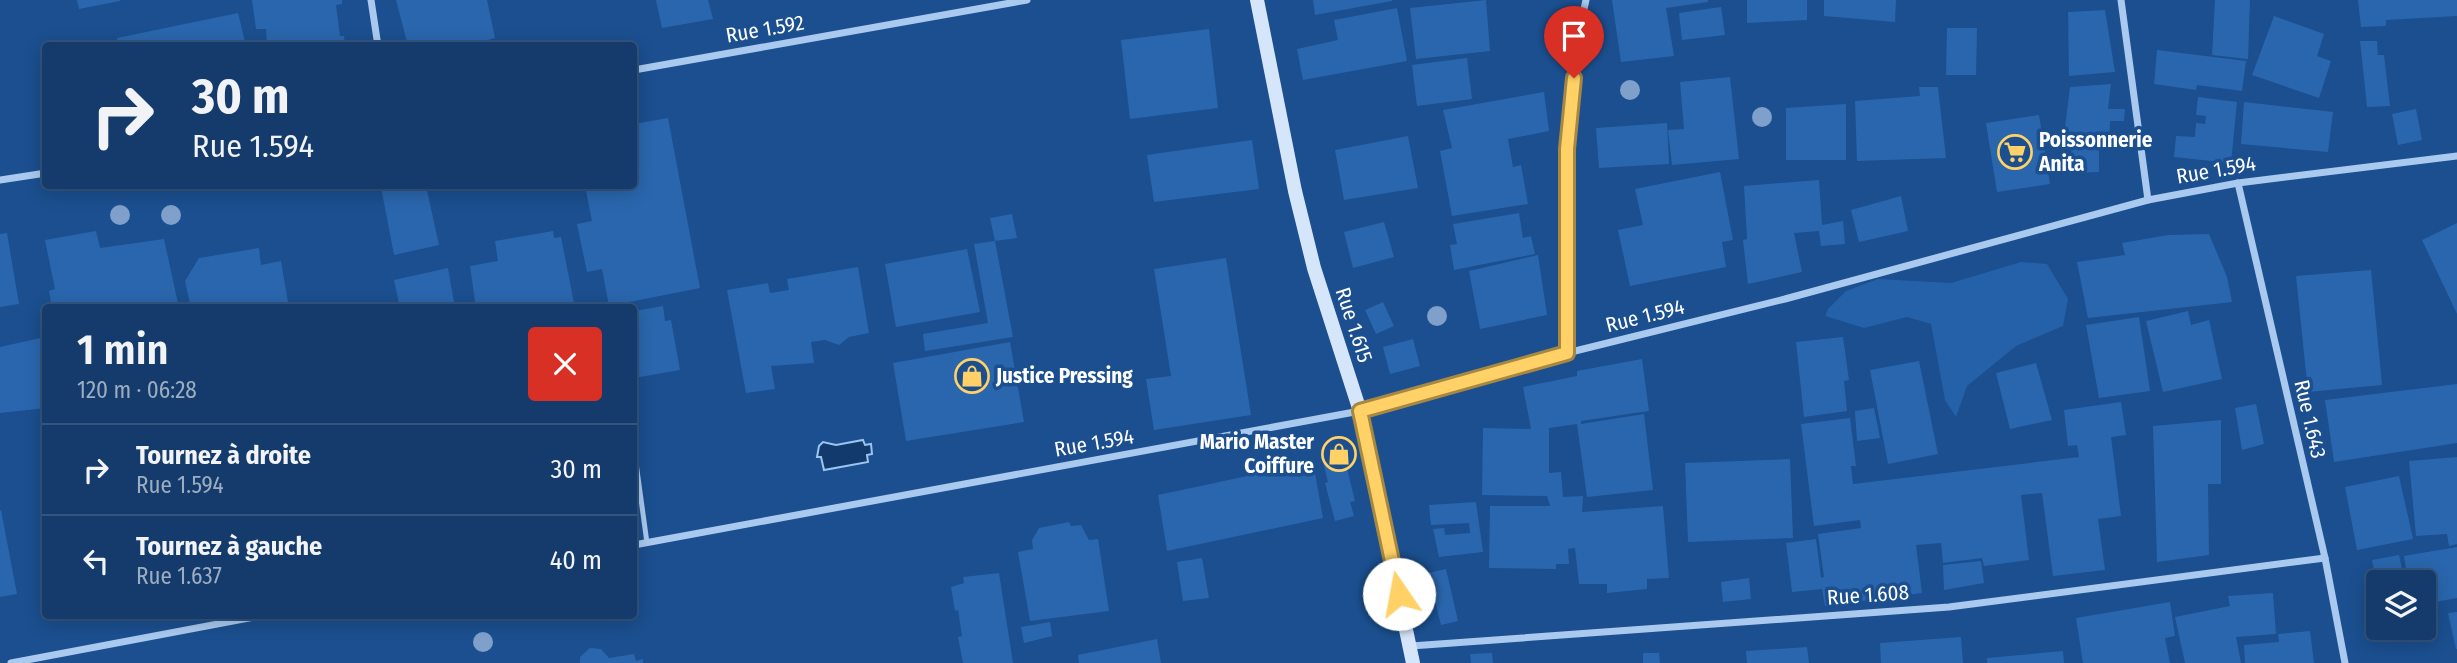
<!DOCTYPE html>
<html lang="fr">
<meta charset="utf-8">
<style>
:root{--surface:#143b6b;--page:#1d4271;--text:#f1f3f6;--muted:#9dadc1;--line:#33557e}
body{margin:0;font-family:"Fira Sans Condensed",sans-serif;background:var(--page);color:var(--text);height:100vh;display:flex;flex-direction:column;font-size:26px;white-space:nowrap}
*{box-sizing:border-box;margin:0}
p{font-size:23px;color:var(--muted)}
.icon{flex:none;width:38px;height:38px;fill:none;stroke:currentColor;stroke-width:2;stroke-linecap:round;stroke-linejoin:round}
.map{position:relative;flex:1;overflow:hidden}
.drawer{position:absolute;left:42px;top:304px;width:595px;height:315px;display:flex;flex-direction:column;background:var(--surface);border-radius:7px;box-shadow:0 4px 18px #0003,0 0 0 2px var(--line)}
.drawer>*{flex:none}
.top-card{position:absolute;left:42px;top:42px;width:595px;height:147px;border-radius:7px;box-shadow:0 4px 18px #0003,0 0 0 2px var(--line);background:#143b6b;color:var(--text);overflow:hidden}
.buttons{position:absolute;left:2366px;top:570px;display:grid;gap:14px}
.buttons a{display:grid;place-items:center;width:70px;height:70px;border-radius:7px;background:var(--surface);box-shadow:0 4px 18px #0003,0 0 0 2px var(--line);font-size:35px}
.pin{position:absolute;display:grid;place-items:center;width:60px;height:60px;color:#fff;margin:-72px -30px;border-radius:50% 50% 50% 0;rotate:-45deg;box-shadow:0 0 7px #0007}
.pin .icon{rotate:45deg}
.me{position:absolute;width:77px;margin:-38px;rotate:348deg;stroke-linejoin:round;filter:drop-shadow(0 0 5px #0008)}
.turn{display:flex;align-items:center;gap:24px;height:147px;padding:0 35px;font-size:32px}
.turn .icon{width:91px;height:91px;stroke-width:2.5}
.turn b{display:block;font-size:49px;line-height:60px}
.round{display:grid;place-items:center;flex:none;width:74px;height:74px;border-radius:7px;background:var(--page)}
.summary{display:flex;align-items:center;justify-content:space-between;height:119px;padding:0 35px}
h1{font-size:42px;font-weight:600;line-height:52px}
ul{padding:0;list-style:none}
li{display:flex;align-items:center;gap:21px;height:91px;padding:0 35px;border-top:2px solid var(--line)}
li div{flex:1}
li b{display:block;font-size:26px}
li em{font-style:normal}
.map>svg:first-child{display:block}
.green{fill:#2461a8}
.water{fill:#123a6d;stroke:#9cc4f0;stroke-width:2}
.building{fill:#2a66ad}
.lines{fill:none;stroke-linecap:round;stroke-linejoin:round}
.lane{stroke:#a9c9ee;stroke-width:5}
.street{stroke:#a9c9ee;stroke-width:7}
.secondary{stroke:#d6e6fa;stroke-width:14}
.tree{fill:#7ea0ca}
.route-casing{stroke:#a68842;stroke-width:18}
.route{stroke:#ffd166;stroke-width:12}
.labels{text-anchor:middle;stroke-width:7;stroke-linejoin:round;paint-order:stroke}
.street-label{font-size:21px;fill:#fff;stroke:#1b4f8f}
.poi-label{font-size:21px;font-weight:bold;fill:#fff;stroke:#1b4f8f;text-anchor:start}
</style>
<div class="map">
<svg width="2457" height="663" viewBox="0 0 2457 663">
<rect width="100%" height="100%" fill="#1b4f8f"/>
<polygon class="green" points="2021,262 2047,264 2068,299 2063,326 2016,346 1967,386 1956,417 1945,400 1931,324 1907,317 1864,328 1825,316 1828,309 1846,291 1878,279 1951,283"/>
<polygon class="water" points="863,440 865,445 871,444 872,454 867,455 868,462 824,470 821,457 817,457 819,446 823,442 836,445"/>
<g class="building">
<polygon points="77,0 120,0 120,1 79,9"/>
<polygon points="252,0 342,0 342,4 336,5 340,36 344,36 345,46 267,46 266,29 256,29"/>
<polygon points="396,0 487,0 495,38 467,46 408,46"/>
<polygon points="656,0 708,0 713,19 662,28"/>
<polygon points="1313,0 1392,0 1392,1 1315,15"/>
<polygon points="1486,0 1490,51 1416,59 1410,8"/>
<polygon points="1612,0 1708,0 1708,2 1666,8 1674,56 1621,62"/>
<polygon points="1747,0 1807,0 1807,20 1747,23"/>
<polygon points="1824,0 1896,0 1895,22 1824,16"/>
<polygon points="2215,0 2250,0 2248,59 2212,55"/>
<polygon points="2358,0 2457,0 2457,16 2386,20 2386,26 2361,27"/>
<polygon points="1721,7 1725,35 1682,40 1679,13"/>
<polygon points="1397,8 1407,61 1303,80 1297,49 1338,40 1334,20"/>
<polygon points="2105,10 2115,72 2069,76 2068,12"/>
<polygon points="238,13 246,46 119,46 117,38"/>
<polygon points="2274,16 2324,34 2317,56 2331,61 2319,98 2252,75"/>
<polygon points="1947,28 1977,28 1976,75 1946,75"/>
<polygon points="1209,29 1218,108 1130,119 1121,40"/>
<polygon points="2360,41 2377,41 2378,55 2384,55 2390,106 2367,107"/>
<polygon points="2157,50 2246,61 2242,91 2197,85 2196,90 2154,84"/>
<polygon points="1467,58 1472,99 1417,106 1412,65"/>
<polygon points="1730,77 1739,159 1672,165 1668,130 1684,129 1680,82"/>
<polygon points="2111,84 2108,109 2125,109 2124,121 2110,121 2109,150 2099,150 2099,172 2072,173 2071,145 2063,144 2070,87"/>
<polygon points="1919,87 1938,87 1946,158 1857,161 1855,101 1920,96"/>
<polygon points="1544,92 1549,131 1508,139 1513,167 1521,165 1528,204 1452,216 1440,151 1452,148 1443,110"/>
<polygon points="2198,97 2237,102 2231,163 2174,157 2176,136 2195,137 2196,123 2205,124 2206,116 2196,115"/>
<polygon points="2244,102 2333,112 2328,152 2241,144"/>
<polygon points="1846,104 1846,160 1786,160 1786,108"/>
<polygon points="2416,109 2422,140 2398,145 2392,114"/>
<polygon points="2039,115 2050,184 1997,192 1986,123"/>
<polygon points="668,118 700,288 609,306 602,269 587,272 577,224 592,221 585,186 634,186 634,124"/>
<polygon points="1667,123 1669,164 1599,168 1596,128"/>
<polygon points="1408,136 1418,188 1344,200 1335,150"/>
<polygon points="1252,140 1259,189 1154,202 1147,155"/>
<polygon points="1720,172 1733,240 1722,242 1726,267 1630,286 1618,230 1643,225 1635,189"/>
<polygon points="1819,180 1822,225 1843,221 1845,244 1821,246 1819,231 1794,233 1802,272 1748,284 1743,240 1747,239 1744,186"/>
<polygon points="388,186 426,186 439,245 394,255 381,187"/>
<polygon points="1901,196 1908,231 1859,242 1851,210"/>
<polygon points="1519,213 1523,238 1531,236 1535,254 1454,270 1450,245 1457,244 1453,224"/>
<polygon points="1012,214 1017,238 995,241 990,218"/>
<polygon points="1384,222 1394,257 1353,268 1344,232"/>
<polygon points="2457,223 2457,314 2422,240"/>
<polygon points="96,231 100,248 164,239 179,308 52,308 49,291 55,289 45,240"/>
<polygon points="553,231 554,238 561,237 575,308 476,308 470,266 498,261 495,241"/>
<polygon points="7,233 19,304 0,307 0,234"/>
<polygon points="2209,234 2227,277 2232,302 2088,318 2077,262 2125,255 2122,243 2168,235"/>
<polygon points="995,241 1013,337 925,351 923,334 988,323 974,244"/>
<polygon points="259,248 261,265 281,261 289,308 191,308 185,281 199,258"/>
<polygon points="967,249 980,312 896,327 885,264"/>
<polygon points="1538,255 1547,315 1480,329 1469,271"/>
<polygon points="1226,258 1251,415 1154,430 1146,379 1171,376 1154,269"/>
<polygon points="858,267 869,333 849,337 839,345 825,340 811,342 814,363 771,366 775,389 746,393 727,290 768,283 770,293 789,290 787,279"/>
<polygon points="448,268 455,308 400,308 394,280"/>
<polygon points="2371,270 2382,385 2308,392 2296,276"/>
<polygon points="1383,302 1394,326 1376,334 1365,310"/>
<polygon points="663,306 665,321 671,320 680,370 634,378 634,311"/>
<polygon points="2188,311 2191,325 2209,320 2222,379 2163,392 2146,321"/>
<polygon points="2139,317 2150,391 2099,398 2086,325"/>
<polygon points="45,337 46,408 0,413 0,347"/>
<polygon points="1843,337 1849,380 1844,381 1847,411 1804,417 1796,342"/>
<polygon points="1413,339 1420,366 1390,374 1383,347"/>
<polygon points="1010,342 1024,422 906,441 893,363"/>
<polygon points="1642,359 1649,411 1581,421 1581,424 1644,414 1653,490 1587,497 1577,424 1549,428 1549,473 1561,472 1563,497 1583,496 1582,512 1663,506 1669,578 1647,579 1647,589 1607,593 1607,584 1579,584 1575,548 1568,549 1569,564 1556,564 1556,569 1489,568 1490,506 1550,506 1547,496 1482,495 1483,428 1531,429 1523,387 1577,376 1577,371"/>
<polygon points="1919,361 1938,454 1888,464 1870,370"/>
<polygon points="2036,363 2052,420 2010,429 1996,373"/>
<polygon points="2457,384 2457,443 2334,462 2325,400"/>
<polygon points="2121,402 2126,435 2111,437 2121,516 2098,519 2105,570 2053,576 2042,493 2021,495 2029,560 1984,566 1982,558 1943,563 1941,543 1916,545 1922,593 1825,606 1822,589 1792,592 1786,543 1816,539 1821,578 1824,577 1818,534 1861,528 1860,520 1814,526 1801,424 1850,418 1856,466 1851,466 1853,484 2079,457 2077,445 2068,446 2064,410"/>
<polygon points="2256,404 2264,444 2242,450 2235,408"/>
<polygon points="1874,408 1880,438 1857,441 1855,411"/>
<polygon points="2221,420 2221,484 2208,484 2209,555 2157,562 2153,426"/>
<polygon points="1342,448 1355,501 1350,502 1354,516 1335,521 1325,483 1328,482 1321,454"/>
<polygon points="2457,457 2457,544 2449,546 2447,534 2416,536 2409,461"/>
<polygon points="1790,459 1793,538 1688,542 1685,463"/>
<polygon points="1313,462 1323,518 1167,551 1158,495"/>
<polygon points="2399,476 2413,539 2357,550 2345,487"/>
<polygon points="1476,502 1483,552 1439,557 1433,529 1444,528 1445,535 1470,533 1469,523 1431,525 1429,505"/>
<polygon points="1,510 17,594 0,597 0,511"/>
<polygon points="1069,522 1071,526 1081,525 1089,540 1098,539 1109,611 1030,621 1018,552 1033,549 1032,540 1039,528"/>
<polygon points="2457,547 2457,598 2424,604 2424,583 2408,583 2404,556"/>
<polygon points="2399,555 2405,583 2377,583 2372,560"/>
<polygon points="1202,558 1209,598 1183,601 1177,562"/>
<polygon points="1981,561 1984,583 1944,590 1943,565"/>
<polygon points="1446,569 1458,621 1441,625 1428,573"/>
<polygon points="999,573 1013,663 963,663 958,637 962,636 958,610 955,611 951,587 964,583 963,577"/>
<polygon points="1749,578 1751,599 1723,602 1721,582"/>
<polygon points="2273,593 2276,634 2236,637 2241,663 2185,663 2175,617 2230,606 2228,596"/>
<polygon points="2170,602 2175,636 2165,638 2170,663 2083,663 2076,618"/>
<polygon points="2457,612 2457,649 2456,649 2448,613"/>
<polygon points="1050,622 1052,636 1024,643 1021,627"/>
<polygon points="2310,631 2314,663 2245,663 2244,645 2279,642 2278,634"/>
<polygon points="1961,637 1963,663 1881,663 1880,643"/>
<polygon points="1157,639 1161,663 1079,663 1078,655"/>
<polygon points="1807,647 1809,663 1747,663 1746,651"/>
<polygon points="590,648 601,649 609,658 634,654 636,661 643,659 643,663 580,663 580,657"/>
<polygon points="2063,651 2064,663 1987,663 1987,658"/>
<polygon points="1492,653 1493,663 1471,663 1470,654"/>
<polygon points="1643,653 1659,653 1660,663 1643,663"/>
</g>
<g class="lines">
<polyline class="lane" points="634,448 647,543"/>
<g class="street">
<polyline points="371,0 378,46"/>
<polyline points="2121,0 2148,200"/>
<polyline points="634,70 1027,0"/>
<polyline points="0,180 46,173"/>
<polyline points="2238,183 2325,558 2345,663"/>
<path d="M1567,353C1567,236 1559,115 1586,0"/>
<polyline points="634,545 1360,411 1567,353 1785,299 2148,200 2238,183 2457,156"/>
<polyline points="1411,646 1949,607 2325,558"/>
<polyline points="11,663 260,616"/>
</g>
<polyline class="secondary" points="1257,0 1295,191 1314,268 1360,411 1413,663"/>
</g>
<g class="tree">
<circle cx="1630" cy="90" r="10"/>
<circle cx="1762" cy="117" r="10"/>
<circle cx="120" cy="215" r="10"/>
<circle cx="171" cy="215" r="10"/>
<circle cx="1437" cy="316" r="10"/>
<circle cx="483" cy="642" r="10"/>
</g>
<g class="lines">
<g class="route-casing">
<polyline id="route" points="1399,594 1360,411 1567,353 1567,149 1574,78"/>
</g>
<use href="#route" class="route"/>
</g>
<defs>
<g id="supermarket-ring" transform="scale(1.75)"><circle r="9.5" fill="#1b4f8f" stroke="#ffd166" stroke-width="1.5"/><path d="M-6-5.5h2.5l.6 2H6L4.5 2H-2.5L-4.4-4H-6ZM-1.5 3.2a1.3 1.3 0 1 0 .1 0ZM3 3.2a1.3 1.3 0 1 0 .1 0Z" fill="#ffd166"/></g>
<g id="shop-ring" transform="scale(1.75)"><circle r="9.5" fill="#1b4f8f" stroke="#ffd166" stroke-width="1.5"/><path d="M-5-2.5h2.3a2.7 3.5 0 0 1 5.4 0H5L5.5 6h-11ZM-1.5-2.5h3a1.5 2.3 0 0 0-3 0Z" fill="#ffd166"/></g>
</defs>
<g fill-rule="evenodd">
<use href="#supermarket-ring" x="2015" y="152"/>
<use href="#shop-ring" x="972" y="376"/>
<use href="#shop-ring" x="1339" y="454"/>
</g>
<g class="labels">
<g class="street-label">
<text transform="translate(765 29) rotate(-10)" y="7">Rue 1.592</text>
<text transform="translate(2216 170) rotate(-10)" y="7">Rue 1.594</text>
<text transform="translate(1645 316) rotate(-14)" y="7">Rue 1.594</text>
<text transform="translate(1354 325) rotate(72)" y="7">Rue 1.615</text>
<text transform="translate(2310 419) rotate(77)" y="7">Rue 1.643</text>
<text transform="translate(1094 443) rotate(-10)" y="7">Rue 1.594</text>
<text transform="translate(1868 595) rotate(-4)" y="7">Rue 1.608</text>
</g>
<g class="poi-label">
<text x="2039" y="147">Poissonnerie<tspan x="2039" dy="24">Anita</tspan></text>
<text x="996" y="383">Justice Pressing</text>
<text x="1314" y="449" text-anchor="end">Mario Master<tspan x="1314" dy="24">Coiffure</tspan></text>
</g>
</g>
</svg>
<div class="buttons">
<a><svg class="icon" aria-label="layers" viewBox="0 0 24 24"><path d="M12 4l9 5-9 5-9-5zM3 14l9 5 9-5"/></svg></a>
</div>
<div class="pin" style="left:1574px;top:78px;background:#d93025"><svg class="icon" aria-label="arrive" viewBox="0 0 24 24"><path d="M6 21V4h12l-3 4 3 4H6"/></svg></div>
<svg class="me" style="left:1399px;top:594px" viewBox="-20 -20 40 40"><circle r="19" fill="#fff"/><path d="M0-13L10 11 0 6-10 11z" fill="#ffd166"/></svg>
<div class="top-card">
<div class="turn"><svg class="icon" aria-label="right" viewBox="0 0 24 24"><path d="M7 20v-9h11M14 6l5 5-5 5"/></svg><div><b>30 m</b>Rue 1.594</div></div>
</div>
<section class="drawer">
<div class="summary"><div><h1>1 min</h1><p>120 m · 06:28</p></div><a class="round" style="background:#d93025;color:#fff"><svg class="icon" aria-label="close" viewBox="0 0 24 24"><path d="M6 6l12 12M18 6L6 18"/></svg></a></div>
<ul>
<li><svg class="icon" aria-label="right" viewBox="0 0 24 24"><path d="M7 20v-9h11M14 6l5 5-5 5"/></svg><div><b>Tournez à droite</b><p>Rue 1.594</p></div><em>30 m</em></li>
<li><svg class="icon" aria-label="left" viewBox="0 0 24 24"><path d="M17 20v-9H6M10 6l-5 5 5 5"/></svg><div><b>Tournez à gauche</b><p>Rue 1.637</p></div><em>40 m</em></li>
</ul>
</section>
</div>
